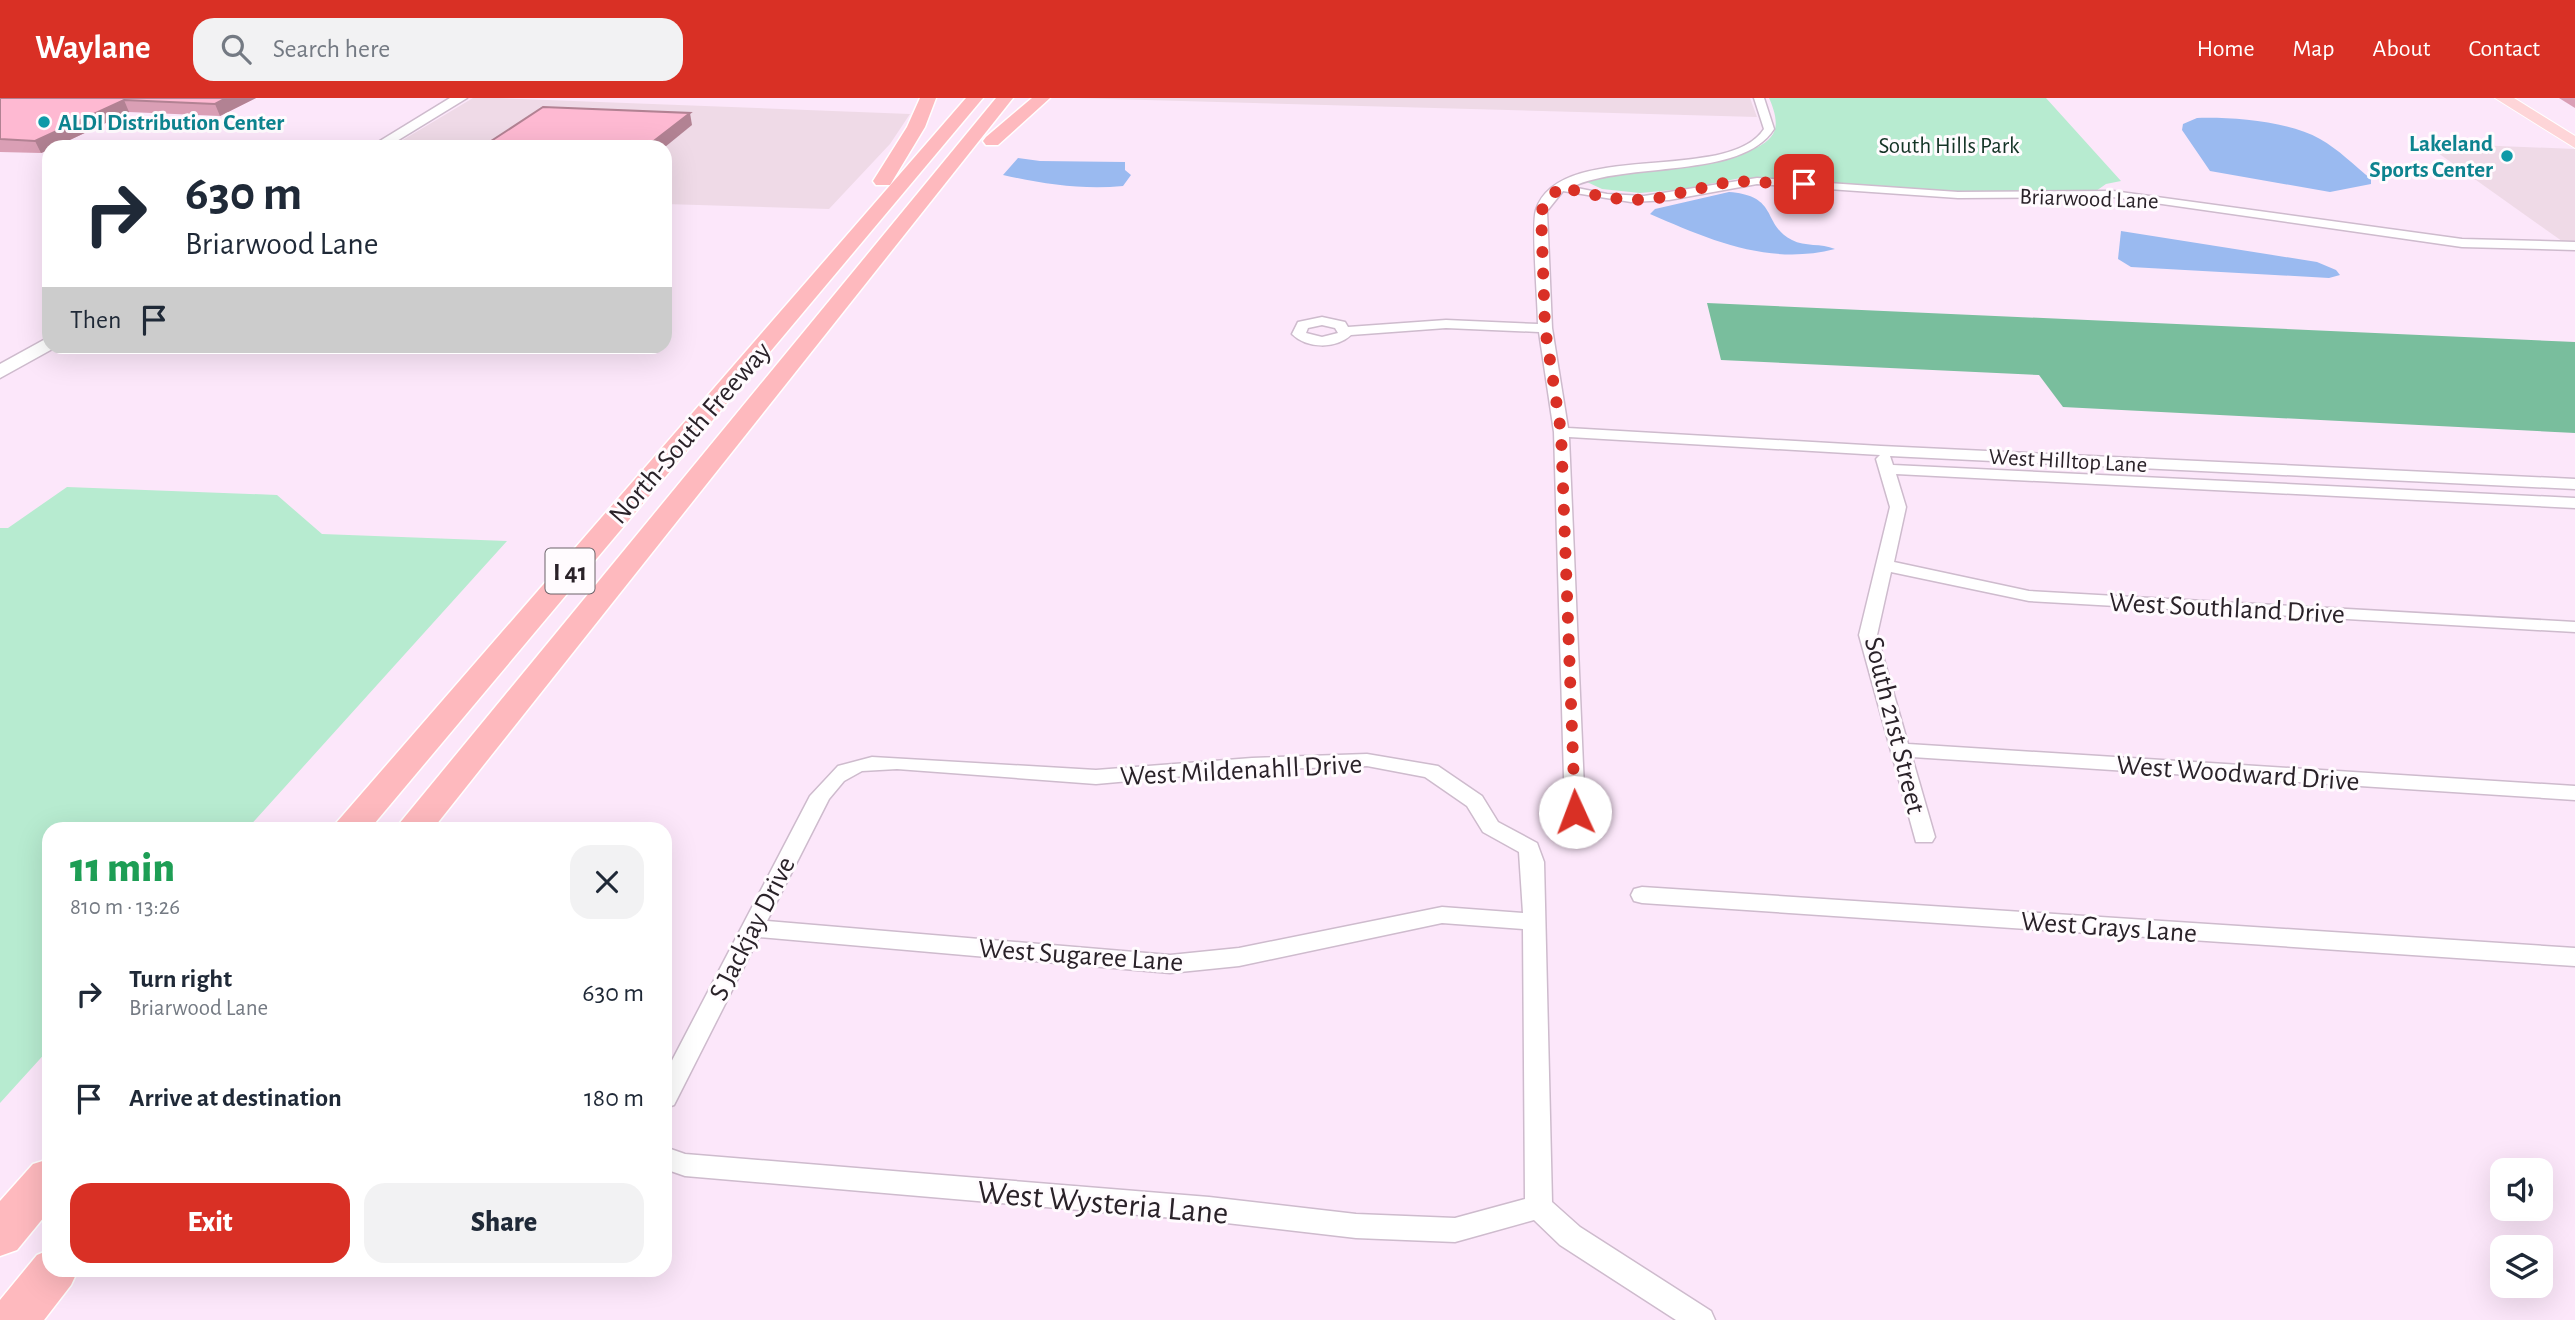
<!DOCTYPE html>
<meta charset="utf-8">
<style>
:root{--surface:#fff;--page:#f2f2f3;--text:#1f2937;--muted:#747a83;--accent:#d93025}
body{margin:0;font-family:"Alegreya Sans",sans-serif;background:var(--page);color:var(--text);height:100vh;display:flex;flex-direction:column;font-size:26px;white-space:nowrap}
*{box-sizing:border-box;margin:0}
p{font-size:23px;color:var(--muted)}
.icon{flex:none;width:38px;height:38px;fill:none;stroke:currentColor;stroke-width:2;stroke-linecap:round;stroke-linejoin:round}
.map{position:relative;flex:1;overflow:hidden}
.drawer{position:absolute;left:42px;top:724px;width:630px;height:455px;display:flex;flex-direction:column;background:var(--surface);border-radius:21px;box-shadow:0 7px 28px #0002}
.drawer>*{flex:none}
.guide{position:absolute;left:42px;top:42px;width:630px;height:214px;border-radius:21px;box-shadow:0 7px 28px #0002;background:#fff;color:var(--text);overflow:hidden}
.tools{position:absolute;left:2490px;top:1060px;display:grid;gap:14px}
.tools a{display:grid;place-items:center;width:63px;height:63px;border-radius:14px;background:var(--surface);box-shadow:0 7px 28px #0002;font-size:35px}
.pin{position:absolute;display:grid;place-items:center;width:60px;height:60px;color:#fff;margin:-30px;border-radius:14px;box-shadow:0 4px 10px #0006}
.me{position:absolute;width:77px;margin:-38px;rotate:358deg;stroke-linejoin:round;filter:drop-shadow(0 0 5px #0008)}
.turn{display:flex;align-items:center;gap:24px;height:147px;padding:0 28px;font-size:32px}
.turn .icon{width:91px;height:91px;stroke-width:2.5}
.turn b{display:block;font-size:49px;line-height:60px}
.then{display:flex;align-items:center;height:66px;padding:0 28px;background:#0003;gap:14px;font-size:26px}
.round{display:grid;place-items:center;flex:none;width:74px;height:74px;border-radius:21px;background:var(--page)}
.summary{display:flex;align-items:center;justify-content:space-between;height:119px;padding:0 28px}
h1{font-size:42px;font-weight:800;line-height:52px;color:#1e9e55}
.cta{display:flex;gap:14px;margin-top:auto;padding:14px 28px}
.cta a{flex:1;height:80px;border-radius:21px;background:var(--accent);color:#fff;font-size:28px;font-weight:800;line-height:80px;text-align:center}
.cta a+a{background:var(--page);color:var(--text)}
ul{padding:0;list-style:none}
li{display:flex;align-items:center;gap:21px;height:105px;padding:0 28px}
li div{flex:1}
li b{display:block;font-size:26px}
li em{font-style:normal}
header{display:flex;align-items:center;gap:42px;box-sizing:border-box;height:98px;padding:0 35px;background:var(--accent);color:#fff}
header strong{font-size:33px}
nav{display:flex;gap:38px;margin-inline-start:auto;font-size:24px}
.search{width:490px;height:63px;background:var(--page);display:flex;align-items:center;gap:18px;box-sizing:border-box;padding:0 24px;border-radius:21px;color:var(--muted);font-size:26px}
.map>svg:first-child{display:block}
.commercial{fill:#efdae7}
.green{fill:#b7ebd0}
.forest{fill:#79be9d}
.water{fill:#9abaf0}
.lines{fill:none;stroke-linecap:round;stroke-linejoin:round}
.street-casing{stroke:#cebbcd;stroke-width:3}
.secondary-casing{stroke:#cebbcd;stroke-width:3}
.primary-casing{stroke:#fff;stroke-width:2}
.highway-casing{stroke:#fff;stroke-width:3}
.street{fill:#fff;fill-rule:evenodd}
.secondary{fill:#fff;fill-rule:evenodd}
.primary{fill:#fed5d8;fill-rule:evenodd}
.highway{fill:#feb9be;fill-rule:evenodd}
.wall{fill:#da9fb5}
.shaded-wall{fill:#b28293}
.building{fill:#feb9d2;stroke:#b28293;stroke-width:2}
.route{stroke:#d93025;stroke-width:12;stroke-dasharray:0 21.6}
.culture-dot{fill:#0f9aa8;stroke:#fffbfe;stroke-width:2.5}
.labels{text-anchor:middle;stroke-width:6;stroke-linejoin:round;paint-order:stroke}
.far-culture-label{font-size:23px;font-weight:bold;fill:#0d838f;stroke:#fffbfe;text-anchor:start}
.far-park-label{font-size:23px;fill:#133325;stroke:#fffbfe}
.far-street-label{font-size:23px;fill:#2a2229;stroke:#fffbfe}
.shield{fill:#fffbfe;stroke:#6a6369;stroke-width:2}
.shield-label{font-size:26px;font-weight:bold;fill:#2a2229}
.street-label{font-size:28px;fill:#2a2229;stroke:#fffbfe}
.near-street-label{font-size:33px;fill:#2a2229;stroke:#fffbfe}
</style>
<header>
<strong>Waylane</strong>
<div class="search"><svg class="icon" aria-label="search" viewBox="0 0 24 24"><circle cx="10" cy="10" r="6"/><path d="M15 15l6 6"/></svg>Search here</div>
<nav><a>Home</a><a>Map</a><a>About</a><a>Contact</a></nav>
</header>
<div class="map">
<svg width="2575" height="1222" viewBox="0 0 2575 1222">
<rect width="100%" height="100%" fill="#fce7fa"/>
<g class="commercial">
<polygon points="473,0 498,0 910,16 890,46 829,111 665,106 665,49 391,49"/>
<polygon points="1074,0 1750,0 1757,19"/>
<polygon points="2424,45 2575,51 2575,146 2566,146"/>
</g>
<g class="green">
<path d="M1769,0H2046L2121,83L2106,86L2096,93L1971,95L1741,80L1683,91L1640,95L1602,91L1587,84C1628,68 1753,70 1773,36C1779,26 1774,11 1769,0Z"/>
<polygon points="67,389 277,397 322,436 507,443 247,731 49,732 49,951 0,1005 0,430 8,430"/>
</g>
<polygon class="forest" points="1707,205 2575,244 2575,335 2063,309 2039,277 1721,262"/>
<g class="water">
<path d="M2197,20C2233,19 2288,23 2320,41C2338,51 2355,68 2371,81V86L2330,94L2210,73L2182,32L2183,26Z"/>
<path d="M1018,60L1040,63L1125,64V72L1131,77L1123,88C1083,92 1042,86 1003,77Z"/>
<path d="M1729,94C1780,98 1761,126 1792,142C1805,149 1821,145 1835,151C1769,168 1710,142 1650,116L1655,111Z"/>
<polygon points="2121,133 2317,164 2336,172 2340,177 2329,180 2131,169 2118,161"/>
</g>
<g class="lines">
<g class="street-casing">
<g id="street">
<path d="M1754,0H1764L1774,31C1742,82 1625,63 1572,89L1607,96L1644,98L1757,80L1958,94L2113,93L2462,141L2575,144V152L2462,149L2113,99L1958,100L1757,86L1669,102L1631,104L1563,93L1547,113L1552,230L1568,330L1881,348L2575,381V391L1890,358L1893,367L2575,400V410L1896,376L1906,409L1894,464L2029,493L2575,524V534L2029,503L1891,474L1877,537L1908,646L2575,688V702L1912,659L1935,739L1932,744H1916L1859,537L1890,409L1876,361L1880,357L1569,339L1585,714L1575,721L1568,719L1565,714L1554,334L1539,234L1446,230L1351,237C1336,251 1307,251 1292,236L1298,224L1322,219L1345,224L1348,229L1446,222L1538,226C1538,205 1531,127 1536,112C1559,40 1728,87 1764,31ZM1322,227L1335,230L1338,235L1322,239L1306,235L1308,230Z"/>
<path d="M1367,656L1438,668L1482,698L1498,724L1537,745L1544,764L1552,1104L1580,1129L1711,1213L1715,1222H1676L1560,1147L1534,1122L1455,1144L1356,1140L1209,1123L685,1078L665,1071V1049L685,1056L1209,1099L1356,1116L1455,1120L1525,1101L1523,831L1442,825L1239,868L1170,875L759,839L674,1007L665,1010V976L810,698L838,668L872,659L1096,672L1252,660ZM1367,668L1425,679L1467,708L1483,734L1519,754L1523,815L1442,809L1239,850L1170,857L767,823L829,701L844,683L862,673L897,671L1096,686L1252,672Z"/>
<polygon points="1642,789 2575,850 2575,868 1642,805 1634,803 1631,797 1634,791"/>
</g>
</g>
<g class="secondary-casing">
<g id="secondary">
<polygon points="450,0 467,0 387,49 370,49"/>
<polygon points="49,239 49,248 56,249 0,280 0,266"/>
</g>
</g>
<g class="primary-casing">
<polygon id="primary" points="2495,0 2514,0 2575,38 2575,50"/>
</g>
<g class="highway-casing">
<g id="highway">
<polygon points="920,0 936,0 925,29 890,87 876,87 873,83 907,29"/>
<polygon points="966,0 983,0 369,732 330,732"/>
<polygon points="996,0 1013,0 432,732 394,732"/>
<polygon points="1032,0 1050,0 998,47 986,47 983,43 986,39"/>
<polygon points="49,1061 49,1113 17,1152 0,1158 0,1103 33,1066"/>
<polygon points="49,1152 49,1172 78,1172 71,1187 44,1222 0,1222 0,1202 37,1157"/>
</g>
</g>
<use href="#street" class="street"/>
<use href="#secondary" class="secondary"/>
<use href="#primary" class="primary"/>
<use href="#highway" class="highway"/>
</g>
<g class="wall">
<polygon points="0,0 256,0 220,18 129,14 55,49 49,49 49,52 41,55 0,54"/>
<polygon points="2559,0 2575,0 2575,10"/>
</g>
<g class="shaded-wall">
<polygon points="226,0 256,0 220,18 215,6"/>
<polygon points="124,2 129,14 55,49 49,49 49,52 41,55 35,43"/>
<polygon points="690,15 692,27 665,49 646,49"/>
</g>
<g class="building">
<polygon points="0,0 226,0 215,6 124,2 35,43 0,41"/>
<polygon points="543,9 690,15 646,49 482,49"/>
</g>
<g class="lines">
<polyline class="route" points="1575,714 1561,334 1545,230 1541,113 1559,89 1609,100 1636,102 1658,100 1732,83 1804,86"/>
</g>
<g class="culture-dot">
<circle cx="44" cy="24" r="7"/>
<circle cx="2507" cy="58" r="7"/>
</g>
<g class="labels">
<g class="far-culture-label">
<text x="58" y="32">ALDI Distribution Center</text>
<text x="2493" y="53" text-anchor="end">Lakeland<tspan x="2493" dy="26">Sports Center</tspan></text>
</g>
<g class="far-park-label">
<text x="1949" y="55">South Hills Park</text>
</g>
<g class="far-street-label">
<text transform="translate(2089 100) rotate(2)" y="8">Briarwood Lane</text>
<text transform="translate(2068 362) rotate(3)" y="8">West Hilltop Lane</text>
</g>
<rect class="shield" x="545.5" y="450.5" width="49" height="45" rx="5"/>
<g class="shield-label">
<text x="570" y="482">I 41</text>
</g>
<g class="street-label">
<text transform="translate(689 334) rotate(-49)" y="10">North-South Freeway</text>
<text transform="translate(2227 509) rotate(3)" y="10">West Southland Drive</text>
<text transform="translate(1896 627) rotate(76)" y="10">South 21st Street</text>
<text transform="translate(1241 671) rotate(-3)" y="10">West Mildenahll Drive</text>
<text transform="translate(2238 674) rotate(4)" y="10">West Woodward Drive</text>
<text transform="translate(2109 828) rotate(4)" y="10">West Grays Lane</text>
<text transform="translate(751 830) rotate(-63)" y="10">S Jackjay Drive</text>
<text transform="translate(1081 856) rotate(4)" y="10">West Sugaree Lane</text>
</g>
<g class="near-street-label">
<text transform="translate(1103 1103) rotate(5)" y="12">West Wysteria Lane</text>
</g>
</g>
</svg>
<div class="tools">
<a><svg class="icon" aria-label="sound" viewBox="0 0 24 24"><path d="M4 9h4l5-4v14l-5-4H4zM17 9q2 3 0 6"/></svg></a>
<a><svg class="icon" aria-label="layers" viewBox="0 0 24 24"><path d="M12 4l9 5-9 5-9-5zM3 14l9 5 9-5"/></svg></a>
</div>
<div class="pin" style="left:1804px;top:86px;background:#d93025"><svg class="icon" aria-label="arrive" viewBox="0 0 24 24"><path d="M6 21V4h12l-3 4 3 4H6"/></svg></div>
<svg class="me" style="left:1575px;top:714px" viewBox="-20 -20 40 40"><circle r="19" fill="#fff"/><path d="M0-13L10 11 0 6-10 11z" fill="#d93025"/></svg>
<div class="guide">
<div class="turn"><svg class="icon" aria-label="right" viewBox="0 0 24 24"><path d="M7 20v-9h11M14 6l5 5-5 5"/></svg><div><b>630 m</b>Briarwood Lane</div></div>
<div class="then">Then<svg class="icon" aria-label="arrive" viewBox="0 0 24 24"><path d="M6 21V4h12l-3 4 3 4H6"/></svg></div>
</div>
<section class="drawer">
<div class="summary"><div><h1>11 min</h1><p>810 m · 13:26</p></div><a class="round"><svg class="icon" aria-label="close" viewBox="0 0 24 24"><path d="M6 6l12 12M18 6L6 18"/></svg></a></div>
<ul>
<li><svg class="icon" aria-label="right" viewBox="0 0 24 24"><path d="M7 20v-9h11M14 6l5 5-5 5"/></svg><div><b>Turn right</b><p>Briarwood Lane</p></div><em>630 m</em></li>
<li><svg class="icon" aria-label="arrive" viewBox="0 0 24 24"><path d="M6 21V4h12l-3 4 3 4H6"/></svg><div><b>Arrive at destination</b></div><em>180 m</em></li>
</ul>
<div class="cta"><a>Exit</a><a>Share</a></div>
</section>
</div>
